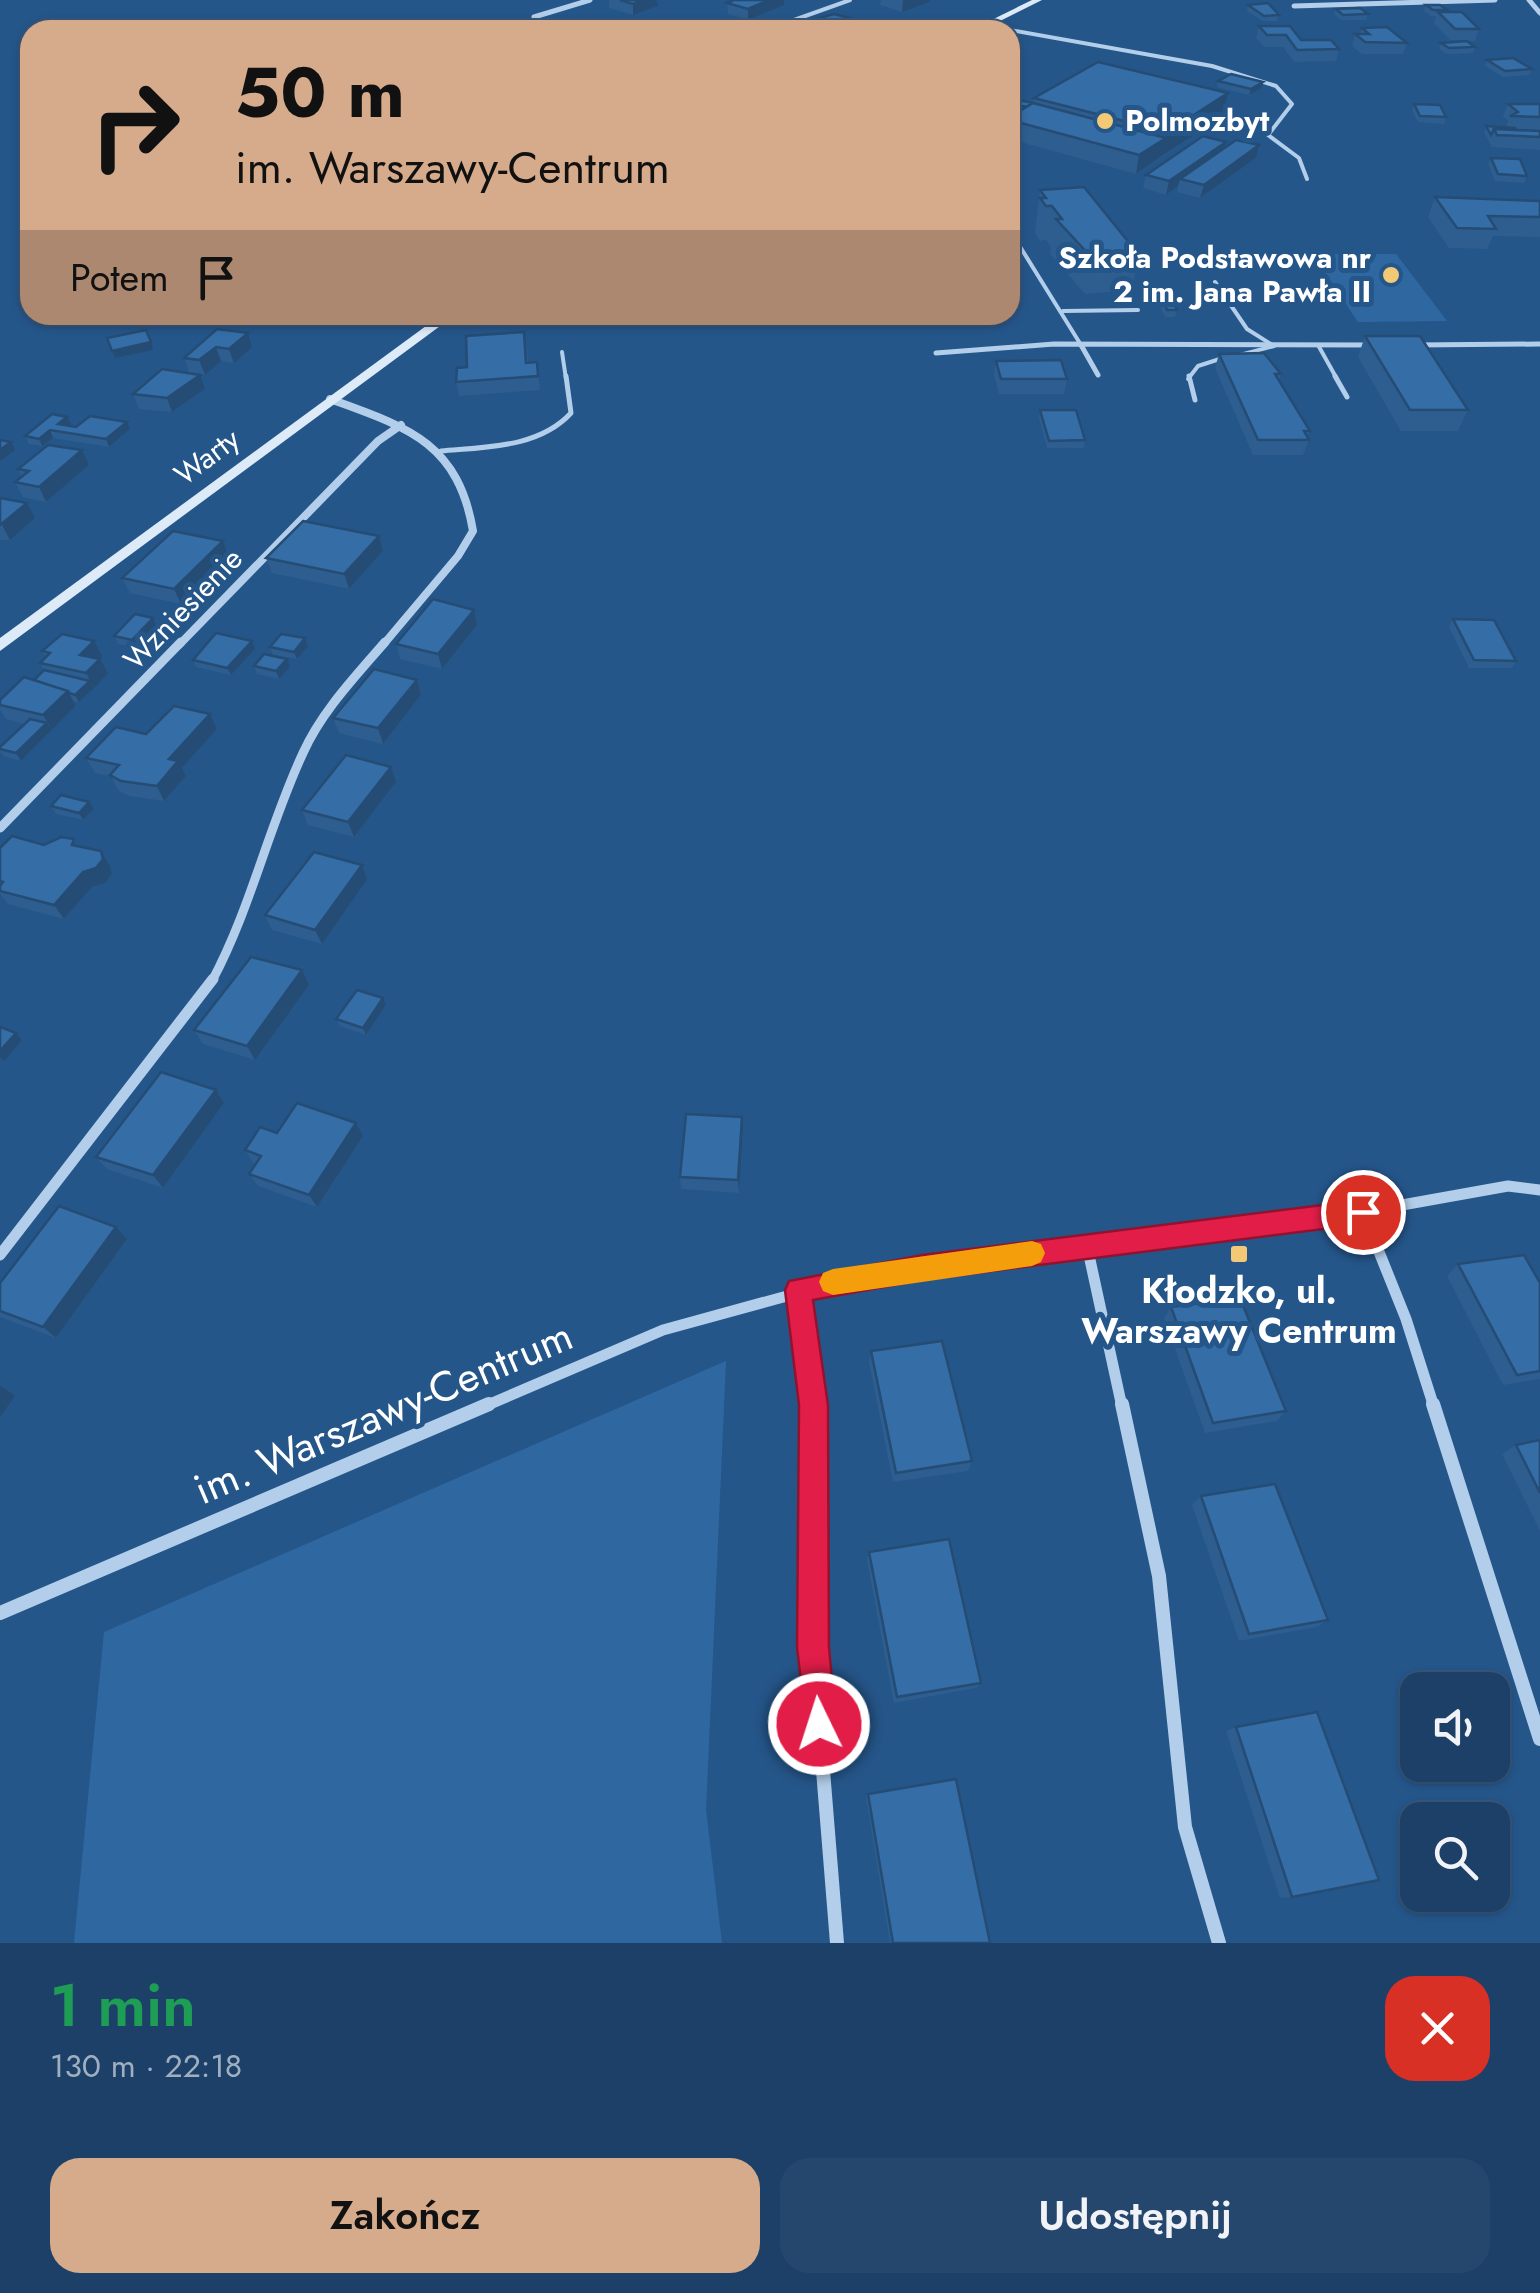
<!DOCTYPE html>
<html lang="pl">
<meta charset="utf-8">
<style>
:root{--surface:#1c4068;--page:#25476e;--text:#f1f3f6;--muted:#a0afc0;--line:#3a597c;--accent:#d6ab8b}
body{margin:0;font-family:Jost,sans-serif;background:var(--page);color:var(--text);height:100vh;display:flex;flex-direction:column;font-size:38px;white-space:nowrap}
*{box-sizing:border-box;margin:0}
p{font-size:32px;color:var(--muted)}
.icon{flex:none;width:55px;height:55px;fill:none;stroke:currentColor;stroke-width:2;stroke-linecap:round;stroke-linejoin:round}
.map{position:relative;height:1943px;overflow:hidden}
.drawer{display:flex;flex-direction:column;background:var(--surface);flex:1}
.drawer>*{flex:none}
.banner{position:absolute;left:20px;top:20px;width:1000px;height:305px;border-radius:30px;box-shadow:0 2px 8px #0004,0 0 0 2px var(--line);background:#d6ab8b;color:#111;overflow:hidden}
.tools{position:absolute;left:1400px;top:1672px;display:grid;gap:20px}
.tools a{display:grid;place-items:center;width:110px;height:110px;border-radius:20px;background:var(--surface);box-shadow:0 2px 8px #0004,0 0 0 2px var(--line);font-size:50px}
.pin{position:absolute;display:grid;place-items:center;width:85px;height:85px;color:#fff;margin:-42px;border:5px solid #fff;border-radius:50%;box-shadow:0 2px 10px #0007}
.me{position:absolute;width:110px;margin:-55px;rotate:356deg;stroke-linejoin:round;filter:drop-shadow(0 0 8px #0008)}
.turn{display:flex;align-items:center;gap:35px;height:210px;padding:0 50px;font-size:45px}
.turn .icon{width:130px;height:130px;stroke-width:2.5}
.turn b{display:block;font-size:70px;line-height:85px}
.then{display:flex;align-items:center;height:95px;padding:0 50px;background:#0003;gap:20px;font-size:38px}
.round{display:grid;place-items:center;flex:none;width:105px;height:105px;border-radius:30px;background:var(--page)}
.head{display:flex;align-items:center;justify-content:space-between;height:170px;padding:0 50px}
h1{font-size:60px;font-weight:600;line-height:75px;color:#1e9e55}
.cta{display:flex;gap:20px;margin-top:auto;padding:20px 50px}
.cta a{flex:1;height:115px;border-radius:30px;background:var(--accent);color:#111;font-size:40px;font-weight:600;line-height:115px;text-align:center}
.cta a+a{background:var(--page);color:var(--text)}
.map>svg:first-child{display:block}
.green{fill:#2f68a1}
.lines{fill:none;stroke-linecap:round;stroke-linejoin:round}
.service-far1{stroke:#b2ceea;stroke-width:4}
.service{stroke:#b2ceea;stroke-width:5}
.minor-far4{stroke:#b2ceea;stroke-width:5}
.minor-far3{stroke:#b2ceea;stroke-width:8}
.minor-far2{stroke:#b2ceea;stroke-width:9}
.minor-far1{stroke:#b2ceea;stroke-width:11}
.minor{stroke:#b2ceea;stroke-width:14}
.secondary{fill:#ddeaf8;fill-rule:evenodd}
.wall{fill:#2e5e8f}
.shaded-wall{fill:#254c74}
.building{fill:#356da6;stroke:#254c74;stroke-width:2.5}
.route{fill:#e11d48;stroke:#92132f;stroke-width:2.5}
.slow{fill:#f59e0b}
.poi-dot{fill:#f3c976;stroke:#25568a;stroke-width:4}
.labels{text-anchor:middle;stroke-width:10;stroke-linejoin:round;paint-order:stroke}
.far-poi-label{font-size:30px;font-weight:bold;fill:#fff;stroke:#25568a;text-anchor:start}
.far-street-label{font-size:30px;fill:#fff;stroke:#25568a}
.poi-label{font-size:35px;font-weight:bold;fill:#fff;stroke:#25568a}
.near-street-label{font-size:42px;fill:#fff;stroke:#25568a}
</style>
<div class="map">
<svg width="1540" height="1943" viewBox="0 0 1540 1943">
<rect width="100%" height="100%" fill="#25568a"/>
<g class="green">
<polygon points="1313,254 1396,254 1447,321 1358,322"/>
<polygon points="726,1361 706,1810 722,1943 74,1943 104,1632"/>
</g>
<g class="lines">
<g class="service-far1">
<polyline points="986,25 1009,30"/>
<polyline points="766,30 850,0"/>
<polyline points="1010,30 1212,66 1276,86 1292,104 1268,135 1299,158 1307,179"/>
<polyline points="1010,240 1019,245 1081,345"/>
<polyline points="1215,282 1247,329 1274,346"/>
<polyline points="1063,311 1138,310"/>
<polyline points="1318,345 1337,379"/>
<polyline points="562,352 566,379"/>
<polyline points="1240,355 1274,346"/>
<polyline points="1188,379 1198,366 1226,357"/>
</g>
<g class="service">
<polyline points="1189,376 1195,400"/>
<polyline points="1335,376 1347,397"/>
<path d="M441,451C485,447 539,448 571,413L566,376"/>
</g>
<g class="minor-far4">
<polyline points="1529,0 1540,13"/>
<polyline points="1294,6 1495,0"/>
<polyline points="534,17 590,0"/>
<polyline points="1081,345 1098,375"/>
<polyline points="1416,345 1540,344"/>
<polyline points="936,353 1054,344 1374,345"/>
</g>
<g class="minor-far3">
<path d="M330,399C407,427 458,442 473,531L458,556L383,645"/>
<polyline points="179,645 378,441 401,425"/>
</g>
<g class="minor-far2">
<polyline points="0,828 181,642"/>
<path d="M212,981C251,908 268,828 303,753C322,711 355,677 385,642"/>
</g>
<g class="minor-far1">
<polyline points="1363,1212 1406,1319 1434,1407"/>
<polyline points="1087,1246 1122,1407"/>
<polyline points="0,1255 213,979"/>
<polyline points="798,1290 814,1407"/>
<polyline points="483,1407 663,1330 860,1276 1363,1212 1508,1186 1540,1190"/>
</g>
<g class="minor">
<polyline points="814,1404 813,1647 837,1943"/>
<polyline points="1122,1404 1159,1576 1185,1827 1219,1943"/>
<polyline points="1433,1404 1540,1739"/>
<polyline points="0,1613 489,1404"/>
</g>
<g class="secondary">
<polygon points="1032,0 1042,0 982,30 971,30"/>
<polygon points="441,315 455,315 0,651 0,638"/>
</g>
</g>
<g class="wall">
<polygon points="609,0 657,0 658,6 633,15 609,8"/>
<polygon points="881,0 930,0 930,2 902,12 880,5"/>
<polygon points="727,3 784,5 748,20 728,14"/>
<polygon points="1248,5 1279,15 1277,21 1263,21 1247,11"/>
<polygon points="1426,5 1447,10 1446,12 1479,29 1475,41 1450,40 1434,23 1436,16 1431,16 1424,11"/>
<polygon points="1336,9 1368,14 1366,20 1341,20 1334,14"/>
<polygon points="495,23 532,26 532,30 498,30 496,29"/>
<polygon points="1259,26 1301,40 1339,49 1336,61 1294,62 1283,47 1264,47 1256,38"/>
<polygon points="1362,28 1407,43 1403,54 1362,54 1352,46 1355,34 1360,34"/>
<polygon points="1441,43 1475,47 1473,53 1447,54 1439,49"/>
<polygon points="1487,60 1532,69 1529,75 1503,77 1485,66"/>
<polygon points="1218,81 1263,82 1262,88 1249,95 1217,87"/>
<polygon points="1034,98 1222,117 1136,174 1010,139 1010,103 1033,103"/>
<polygon points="1414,104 1446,117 1444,124 1418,122 1412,110"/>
<polygon points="1508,104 1540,104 1540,130 1516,129 1540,131 1540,150 1492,147 1484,132 1486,126 1506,127 1508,121 1503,116"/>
<polygon points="1225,148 1256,158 1200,198 1177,192 1178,186 1166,195 1143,188 1146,175"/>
<polygon points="1491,158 1527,176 1524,183 1495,181 1488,164"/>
<polygon points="1040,190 1139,255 1132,290 1085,294 1050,254 1051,248 1046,240 1040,241 1035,233"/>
<polygon points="1435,197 1540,201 1540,237 1493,236 1487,249 1449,248 1428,217"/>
<polygon points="1163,300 1177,310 1175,317 1165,317 1161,308"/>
<polygon points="242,315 303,315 292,325 243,318"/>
<polygon points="248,333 252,347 234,363 221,361 205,375 189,372 184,358"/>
<polygon points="1365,336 1468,410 1458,431 1401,431 1358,357"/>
<polygon points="527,346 528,363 537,362 540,390 459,396 456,382 467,367"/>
<polygon points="1219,354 1281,374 1279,380 1310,431 1307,437 1309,440 1303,455 1253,455 1215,368"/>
<polygon points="996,361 1067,379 1064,394 999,394 994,375"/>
<polygon points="205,389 172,412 139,409 133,394"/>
<polygon points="1040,410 1085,440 1084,448 1047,448 1039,418"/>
<polygon points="127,422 130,429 109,447 53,438 42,446 29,444 25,436 71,424 69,426 76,427"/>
<polygon points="89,465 46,502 23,497 15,482 22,477 18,469"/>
<polygon points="0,498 35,518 10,540 0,540"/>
<polygon points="223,541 229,556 181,604 130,593 122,578"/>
<polygon points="383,551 349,589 272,573 266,558"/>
<polygon points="153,618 156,625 136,647 118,644 114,636"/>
<polygon points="1453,619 1516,661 1512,668 1469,668 1449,627"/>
<polygon points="477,625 442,669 400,659 396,644"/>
<polygon points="305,638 308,646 297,659 273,655 270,647"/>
<polygon points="255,649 231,675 196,667 193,660"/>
<polygon points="42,651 102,656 99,659 108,674 79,702 73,701 76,706 21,761 3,756 0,751 0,747 24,724 6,719 0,709 0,700 34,680 44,670 40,663 46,657"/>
<polygon points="254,666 290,667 279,679 257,674"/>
<polygon points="417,680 421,695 383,744 339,733 333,718"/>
<polygon points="210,714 217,729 182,768 186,776 164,801 129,796 118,790 111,776 95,773 86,758 146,734"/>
<polygon points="396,782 354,837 308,825 302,810"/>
<polygon points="51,806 94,809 83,820 56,814"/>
<polygon points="44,845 78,846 101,851 110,866 112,874 105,883 92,887 64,919 8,904 0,894 0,848"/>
<polygon points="367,880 322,944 272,930 265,915"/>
<polygon points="302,970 309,985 255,1060 203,1044 194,1030"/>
<polygon points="383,998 386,1005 366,1035 340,1026 336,1019"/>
<polygon points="224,1103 163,1188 107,1169 96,1157"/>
<polygon points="356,1123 363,1136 317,1207 258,1186 249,1174 256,1164 253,1163 245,1150 277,1133"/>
<polygon points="743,1130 739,1193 681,1189 680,1177"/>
<polygon points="127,1239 56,1338 0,1317 0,1283"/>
<polygon points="1458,1264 1540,1283 1540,1379 1503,1385 1447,1276"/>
<polygon points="1171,1307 1286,1411 1277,1421 1205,1433 1164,1318"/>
<polygon points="871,1351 972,1461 968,1471 893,1482 869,1362"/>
<polygon points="1540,1440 1540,1531 1502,1454 1516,1445"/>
<polygon points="1201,1496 1328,1620 1317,1627 1239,1641 1192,1505"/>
<polygon points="869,1552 981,1683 976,1688 894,1703 867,1560"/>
<polygon points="1236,1727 1292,1897 1280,1898 1226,1731"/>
<polygon points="868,1794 990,1943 890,1943 866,1797"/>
</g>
<g class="shaded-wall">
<polygon points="642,0 657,0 658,6 633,15 633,4"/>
<polygon points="769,0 784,0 784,5 748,20 748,9"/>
<polygon points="903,0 930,0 930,2 902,12"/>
<polygon points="857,20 857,30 832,30"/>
<polygon points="1263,82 1262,88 1249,95 1251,89"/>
<polygon points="1228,93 1222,117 1162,156 1167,132"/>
<polygon points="1166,138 1162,156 1136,174 1139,155"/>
<polygon points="1226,142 1223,155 1180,179 1178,186 1166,195 1169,181"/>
<polygon points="1259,145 1256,158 1200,198 1204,185"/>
<polygon points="289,315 303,315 292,325"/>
<polygon points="248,333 252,347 234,363 229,349"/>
<polygon points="151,342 153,350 115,358 112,351"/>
<polygon points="216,347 221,361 205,375 199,360"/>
<polygon points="200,375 205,389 172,412 167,398"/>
<polygon points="67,417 71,424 61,431 58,424"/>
<polygon points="127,422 130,429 109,447 106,439"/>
<polygon points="50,430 53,438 42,446 39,439"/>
<polygon points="11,442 15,450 0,461 0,450"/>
<polygon points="82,450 89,465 46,502 39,487"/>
<polygon points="27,503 35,518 10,540 2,525"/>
<polygon points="379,536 383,551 349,589 344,574"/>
<polygon points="223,541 229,556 181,604 174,589"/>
<polygon points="474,610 477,625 442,669 438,654"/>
<polygon points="153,618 156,625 136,647 132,640"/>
<polygon points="305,638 308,646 297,659 294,652"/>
<polygon points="94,641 102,656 88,670 80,655"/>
<polygon points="252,641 255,649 231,675 227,668"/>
<polygon points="100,659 108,674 94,688 86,673"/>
<polygon points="287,659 290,667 279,679 276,671"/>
<polygon points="417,680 421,695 383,744 378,728"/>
<polygon points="90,681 94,688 79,702 75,695"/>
<polygon points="68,691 76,706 52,730 43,715"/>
<polygon points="210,714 217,729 182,768 186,776 164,801 157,786 169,759"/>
<polygon points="47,723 52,730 21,761 16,753"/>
<polygon points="391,767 396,782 354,837 348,822"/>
<polygon points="89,802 94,809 83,820 79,813"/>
<polygon points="101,851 110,866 112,874 105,883 92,887 64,919 54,905"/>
<polygon points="362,865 367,880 322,944 315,930"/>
<polygon points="302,970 309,985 255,1060 247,1046"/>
<polygon points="383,998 386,1005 366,1035 363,1028"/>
<polygon points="16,1033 22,1040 4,1061 0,1057 0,1051"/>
<polygon points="216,1090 224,1103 163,1188 153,1175"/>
<polygon points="742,1117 743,1130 739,1193 738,1180"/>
<polygon points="356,1123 363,1136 317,1207 309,1195"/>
<polygon points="116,1227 127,1239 56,1338 43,1327"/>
<polygon points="1,1386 15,1396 0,1417 0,1387"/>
</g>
<g class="building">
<polygon points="620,0 642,0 633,4"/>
<polygon points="734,0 769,0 748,9 727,3"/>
<polygon points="1268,3 1279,15 1264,16 1248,5"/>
<polygon points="1426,5 1440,5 1447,10 1433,10"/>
<polygon points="1360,8 1368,14 1343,15 1336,9"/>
<polygon points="1438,12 1462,12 1479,29 1455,29"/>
<polygon points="834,14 857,20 832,30 807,30 791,26"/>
<polygon points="514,19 532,26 511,30 495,23"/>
<polygon points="1259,26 1290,26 1301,40 1331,40 1339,49 1297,50 1286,35 1267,35"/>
<polygon points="1387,27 1407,43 1365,42 1355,34 1369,34 1362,28"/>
<polygon points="1467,41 1475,47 1449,48 1441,43"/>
<polygon points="1513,58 1532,69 1505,71 1487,60"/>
<polygon points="1098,62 1228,93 1167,132 1034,98"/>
<polygon points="1231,74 1263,82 1251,89 1218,81"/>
<polygon points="1019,100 1033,103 1026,107 1010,103"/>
<polygon points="1010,103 1026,107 1010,117"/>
<polygon points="1033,103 1166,138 1139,155 1010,120 1010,117"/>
<polygon points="1414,104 1440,105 1446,117 1420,116"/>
<polygon points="1508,104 1540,104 1540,117 1510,116 1518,112"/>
<polygon points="1486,126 1515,128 1516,130 1494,129 1491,135"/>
<polygon points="1494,129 1540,131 1540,137 1497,135"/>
<polygon points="1203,136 1226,142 1169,181 1146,175"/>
<polygon points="1236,140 1259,145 1204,185 1180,179"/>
<polygon points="1491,158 1520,159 1527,176 1498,174"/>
<polygon points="1084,187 1139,255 1092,258 1056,219 1062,219 1052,206 1046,206 1040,198 1046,198 1040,190"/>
<polygon points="1435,197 1540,201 1540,217 1488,216 1496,229 1457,228"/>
<polygon points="1163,300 1173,300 1177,310 1167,310"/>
<polygon points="217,329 248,333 229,349 216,347 199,360 184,358"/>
<polygon points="146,330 151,342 112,351 107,338"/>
<polygon points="524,332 526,363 537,362 538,376 456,382 457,368 467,367 466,336"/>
<polygon points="1365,336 1420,336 1468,410 1410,410"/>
<polygon points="1264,353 1281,374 1275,374 1310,431 1304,431 1309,440 1258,440 1219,354"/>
<polygon points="1061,360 1067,379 1001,379 996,361"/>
<polygon points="162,369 200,375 167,398 133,394"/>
<polygon points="1040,410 1076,410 1085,440 1049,441"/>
<polygon points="52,414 67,417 58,424 76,427 90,416 127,422 106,439 50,430 39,439 25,436"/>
<polygon points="0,440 11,442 0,450"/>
<polygon points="48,445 82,450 39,487 15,482 29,471 18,469"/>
<polygon points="0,498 27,503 0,525"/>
<polygon points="303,521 379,536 344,574 266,558"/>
<polygon points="173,531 223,541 174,589 122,578"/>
<polygon points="433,599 474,610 438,654 396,644"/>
<polygon points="135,614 153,618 132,640 114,636"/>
<polygon points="1453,619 1494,620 1516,661 1474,660"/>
<polygon points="216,633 252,641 227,668 193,660"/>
<polygon points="62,634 94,641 80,655 100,659 86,673 40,663 50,653 42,651"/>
<polygon points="281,634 305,638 294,652 270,647"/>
<polygon points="264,654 287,659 276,671 254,666"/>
<polygon points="374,669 417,680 378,728 333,718"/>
<polygon points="44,670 90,681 75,695 34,680"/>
<polygon points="24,677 68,691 43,715 0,705 0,700"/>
<polygon points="174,706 210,714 169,759 178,761 157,786 121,781 110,775 119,765 86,758 116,727 146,734"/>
<polygon points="30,719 47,723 16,753 0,749 0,747"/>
<polygon points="346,755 391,767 348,822 302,810"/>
<polygon points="61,795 89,802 79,813 51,806"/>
<polygon points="12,836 44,845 61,837 74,839 72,845 101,851 103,859 96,868 83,872 54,905 0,891 0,886 3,882 0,881 0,848"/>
<polygon points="314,852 362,865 315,930 265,915"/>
<polygon points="251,957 302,970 247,1046 194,1030"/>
<polygon points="357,990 383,998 363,1028 336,1019"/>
<polygon points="0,1027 16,1033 0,1051"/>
<polygon points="161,1072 216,1090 153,1175 96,1157"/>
<polygon points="297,1103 356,1123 309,1195 249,1174 261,1156 245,1150 260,1127 277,1133"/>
<polygon points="686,1114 742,1117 738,1180 680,1177"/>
<polygon points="59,1206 116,1227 43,1327 0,1311 0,1283"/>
<polygon points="1524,1255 1540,1283 1540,1371 1517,1375 1458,1264"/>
<polygon points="1240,1298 1286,1411 1213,1423 1171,1307"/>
<polygon points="942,1341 972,1461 896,1473 871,1351"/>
<polygon points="1540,1440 1540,1493 1516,1445"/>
<polygon points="1275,1484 1328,1620 1249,1634 1201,1496"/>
<polygon points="949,1539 981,1683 897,1697 869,1552"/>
<polygon points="1317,1712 1379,1880 1292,1897 1236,1727"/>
<polygon points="956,1779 990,1943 893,1943 868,1794"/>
</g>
<polygon class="route" points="1363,1200 1372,1203 1376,1212 1372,1220 1363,1224 922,1280 813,1300 828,1405 829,1647 836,1724 831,1735 819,1740 807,1735 797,1647 799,1405 785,1290 789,1281 922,1255"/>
<polygon class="slow" points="1032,1241 1041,1244 1045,1253 1041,1262 1032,1266 833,1295 823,1291 819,1282 823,1273 833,1269"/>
<g class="poi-dot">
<circle cx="1105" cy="121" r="10"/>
<circle cx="1391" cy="275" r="10"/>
<rect x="1229" y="1244" width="20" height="20" rx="5"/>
</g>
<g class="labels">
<g class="far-poi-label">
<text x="1125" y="131">Polmozbyt</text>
<text x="1371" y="268" text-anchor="end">Szkoła Podstawowa nr<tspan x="1371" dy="34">2 im. Jana Pawła II</tspan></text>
</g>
<g class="far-street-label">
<text transform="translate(207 457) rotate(-37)" y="10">Warty</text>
<text transform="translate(183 609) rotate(-46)" y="10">Wzniesienie</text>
</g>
<g class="poi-label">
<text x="1239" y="1303">Kłodzko, ul.<tspan x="1239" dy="40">Warszawy Centrum</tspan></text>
</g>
<g class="near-street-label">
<text transform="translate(383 1412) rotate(-23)" y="15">im. Warszawy-Centrum</text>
</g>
</g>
</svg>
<div class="tools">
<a><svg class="icon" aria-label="sound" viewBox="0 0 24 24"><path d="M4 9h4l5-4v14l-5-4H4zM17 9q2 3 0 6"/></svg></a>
<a><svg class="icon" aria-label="search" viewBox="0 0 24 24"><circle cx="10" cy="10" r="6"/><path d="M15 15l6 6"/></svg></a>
</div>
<div class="pin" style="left:1363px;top:1212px;background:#d93025"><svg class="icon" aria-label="arrive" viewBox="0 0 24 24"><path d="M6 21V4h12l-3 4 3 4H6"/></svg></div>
<svg class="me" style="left:819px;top:1724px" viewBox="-20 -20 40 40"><circle r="17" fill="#e11d48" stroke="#fff" stroke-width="3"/><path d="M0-11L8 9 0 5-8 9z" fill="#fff"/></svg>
<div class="banner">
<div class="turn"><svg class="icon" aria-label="right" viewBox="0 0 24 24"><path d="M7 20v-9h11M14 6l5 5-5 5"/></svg><div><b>50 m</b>im. Warszawy-Centrum</div></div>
<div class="then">Potem<svg class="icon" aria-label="arrive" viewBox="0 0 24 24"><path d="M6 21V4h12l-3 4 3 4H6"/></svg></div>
</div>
</div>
<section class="drawer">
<div class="head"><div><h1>1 min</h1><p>130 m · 22:18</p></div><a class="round" style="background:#d93025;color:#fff"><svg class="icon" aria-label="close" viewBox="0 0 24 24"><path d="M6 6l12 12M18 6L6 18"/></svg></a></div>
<div class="cta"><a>Zakończ</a><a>Udostępnij</a></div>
</section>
